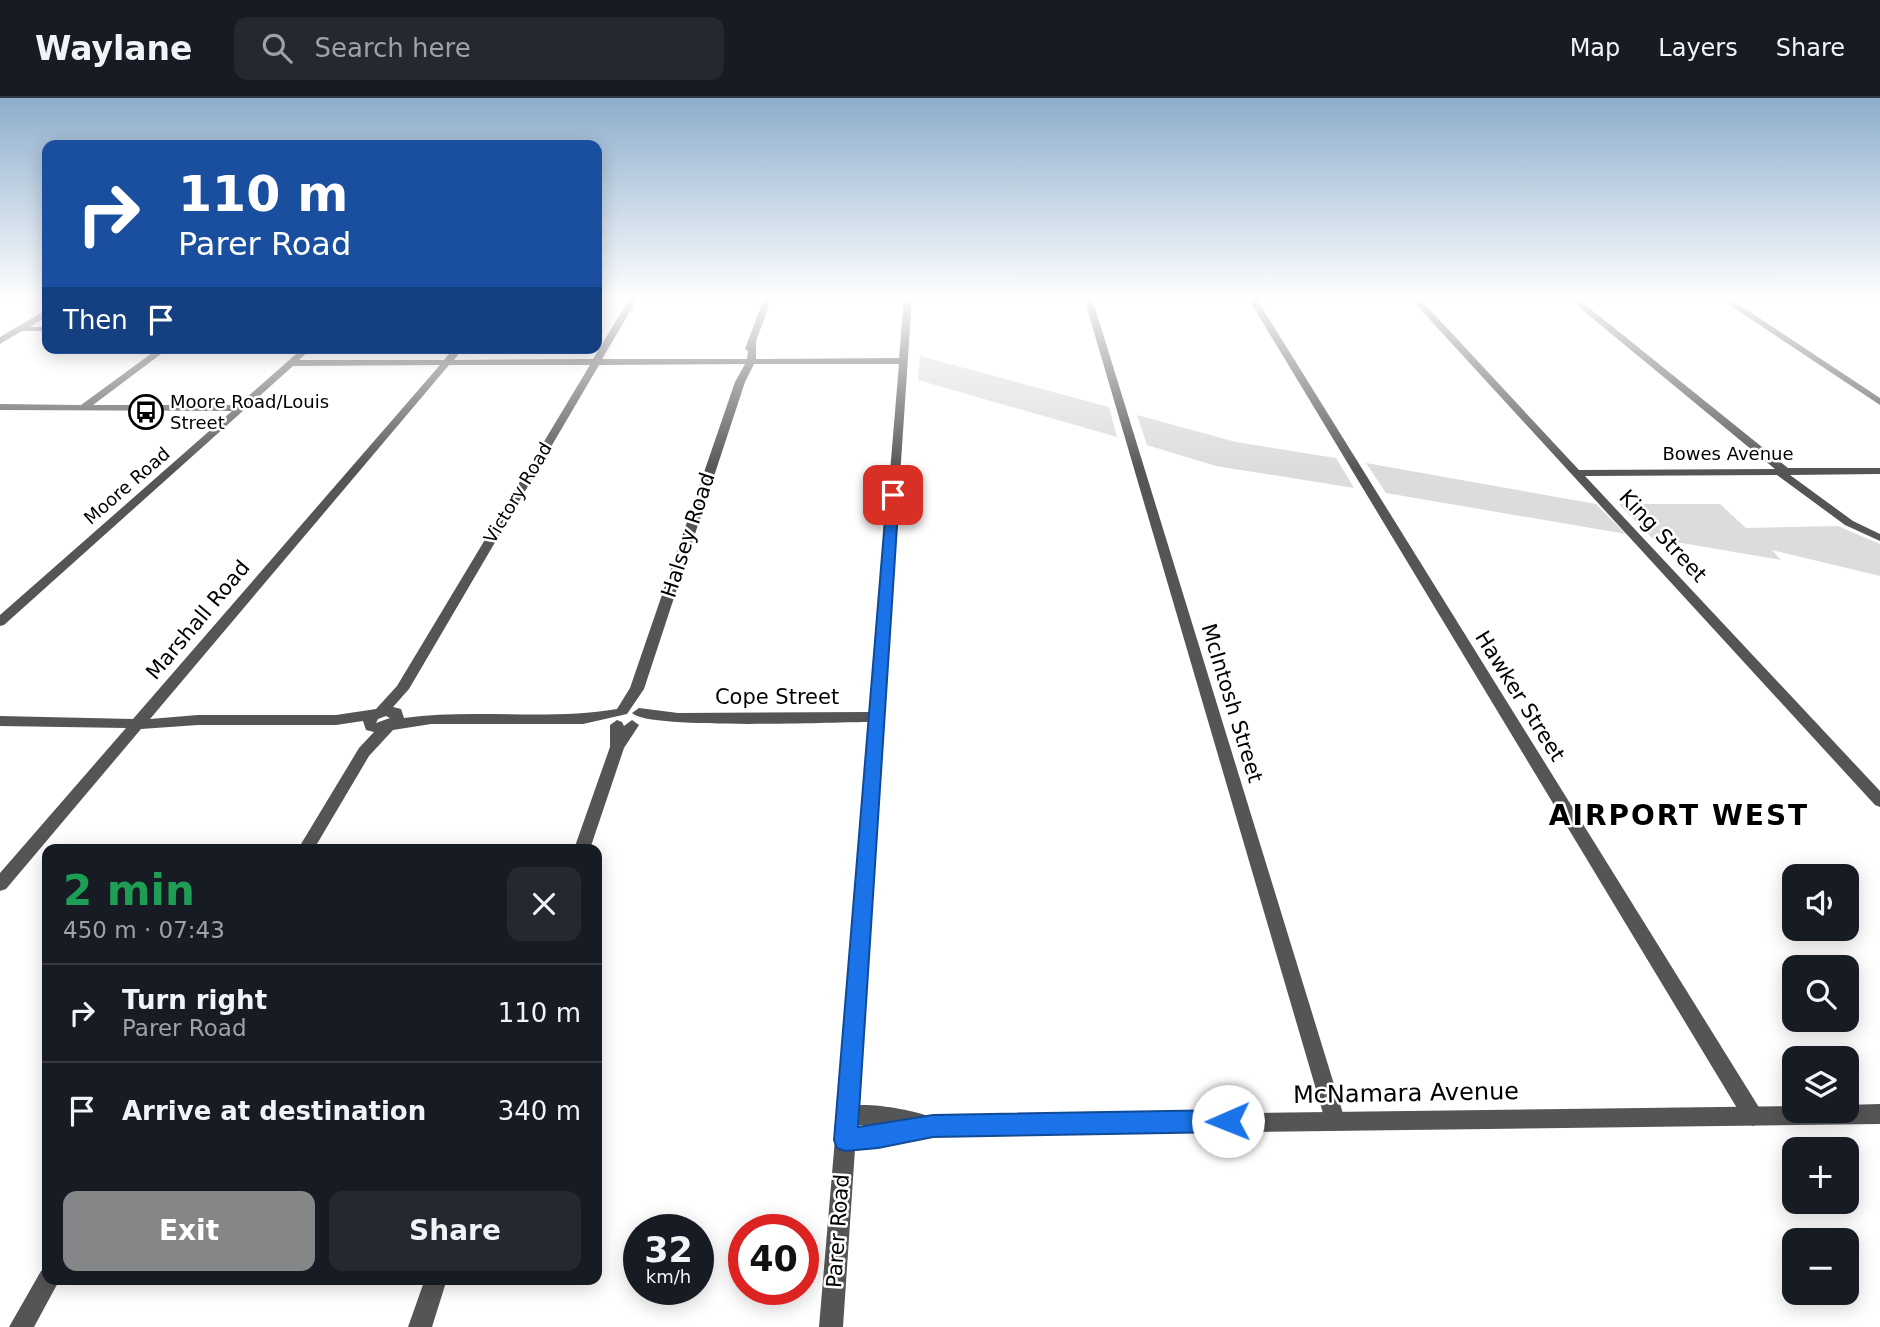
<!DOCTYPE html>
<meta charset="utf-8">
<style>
:root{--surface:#171b24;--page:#242831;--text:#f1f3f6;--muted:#9ea1a6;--line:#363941;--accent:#858687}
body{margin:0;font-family:"DejaVu Sans",sans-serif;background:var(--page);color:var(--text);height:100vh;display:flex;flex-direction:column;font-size:26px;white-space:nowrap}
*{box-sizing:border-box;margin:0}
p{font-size:23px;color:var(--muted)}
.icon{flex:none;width:38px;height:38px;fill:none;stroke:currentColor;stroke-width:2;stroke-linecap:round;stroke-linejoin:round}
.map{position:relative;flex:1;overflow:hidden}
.sheet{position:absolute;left:42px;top:746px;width:560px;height:441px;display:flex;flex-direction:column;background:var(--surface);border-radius:14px;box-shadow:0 4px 18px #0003}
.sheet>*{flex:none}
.top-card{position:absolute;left:42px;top:42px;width:560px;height:214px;border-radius:14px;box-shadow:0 4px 18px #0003;background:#1a4fa0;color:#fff;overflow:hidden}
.fabs{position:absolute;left:1782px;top:766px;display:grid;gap:14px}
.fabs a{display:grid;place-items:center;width:77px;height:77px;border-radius:14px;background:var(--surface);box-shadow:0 4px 18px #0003;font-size:35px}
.speed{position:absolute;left:623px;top:1116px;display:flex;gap:14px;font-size:35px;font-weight:700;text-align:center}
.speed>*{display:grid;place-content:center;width:91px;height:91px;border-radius:50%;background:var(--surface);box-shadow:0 4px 18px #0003;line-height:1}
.speed small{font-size:18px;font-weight:400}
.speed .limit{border:10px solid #d22;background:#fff;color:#111}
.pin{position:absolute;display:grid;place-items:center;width:60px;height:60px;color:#fff;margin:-30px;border-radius:14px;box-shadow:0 4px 10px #0006}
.me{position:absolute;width:77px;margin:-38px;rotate:269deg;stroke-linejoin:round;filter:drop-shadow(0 0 5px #0008)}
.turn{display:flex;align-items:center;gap:24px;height:147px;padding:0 21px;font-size:32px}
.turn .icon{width:91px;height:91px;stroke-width:2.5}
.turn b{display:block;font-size:49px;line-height:60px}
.then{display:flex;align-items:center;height:66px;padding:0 21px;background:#0003;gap:14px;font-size:26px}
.round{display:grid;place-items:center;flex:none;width:74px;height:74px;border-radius:14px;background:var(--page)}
.head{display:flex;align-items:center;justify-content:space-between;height:119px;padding:0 21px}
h1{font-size:42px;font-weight:700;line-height:52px;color:#1e9e55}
.action{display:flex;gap:14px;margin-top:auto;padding:14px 21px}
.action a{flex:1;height:80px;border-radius:14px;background:var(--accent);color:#fff;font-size:28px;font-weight:700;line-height:80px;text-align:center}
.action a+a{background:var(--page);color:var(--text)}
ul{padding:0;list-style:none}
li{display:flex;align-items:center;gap:21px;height:98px;padding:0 21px;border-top:2px solid var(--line)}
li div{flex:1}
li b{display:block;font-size:26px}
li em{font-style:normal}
header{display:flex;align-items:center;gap:42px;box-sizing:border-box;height:98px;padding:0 35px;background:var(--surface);border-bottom:2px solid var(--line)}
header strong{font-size:33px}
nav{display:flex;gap:38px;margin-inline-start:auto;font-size:24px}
.search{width:490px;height:63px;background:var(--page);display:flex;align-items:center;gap:18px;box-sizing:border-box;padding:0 24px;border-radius:14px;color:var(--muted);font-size:26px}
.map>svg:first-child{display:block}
.green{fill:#dcdcdc}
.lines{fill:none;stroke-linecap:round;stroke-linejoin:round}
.minor{fill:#555;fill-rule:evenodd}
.tertiary{fill:#555;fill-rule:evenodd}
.route{fill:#1a73e8;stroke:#114b97;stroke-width:2}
.labels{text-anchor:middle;stroke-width:5;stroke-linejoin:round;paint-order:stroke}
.far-poi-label{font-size:18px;fill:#000;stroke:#fff;text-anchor:start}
.far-street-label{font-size:18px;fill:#000;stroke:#fff}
.street-label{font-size:21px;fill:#000;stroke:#fff}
.near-street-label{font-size:24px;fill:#000;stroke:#fff}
.district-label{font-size:28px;font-weight:bold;letter-spacing:2px;fill:#000;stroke:#fff}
</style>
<header>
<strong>Waylane</strong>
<div class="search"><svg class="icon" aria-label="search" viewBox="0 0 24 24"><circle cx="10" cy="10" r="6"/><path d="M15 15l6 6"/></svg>Search here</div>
<nav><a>Map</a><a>Layers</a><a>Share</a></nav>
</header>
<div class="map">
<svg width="1880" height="1229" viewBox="0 0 1880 1229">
<rect width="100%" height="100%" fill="#fff"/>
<g class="green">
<polygon points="920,258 1109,309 1117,339 918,282"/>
<polygon points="1137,317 1236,344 1336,360 1354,390 1216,368 1147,347"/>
<polygon points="1366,365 1596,406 1626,436 1386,395"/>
<polygon points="1619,406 1720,406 1746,430 1838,428 1880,446 1880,478 1772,452 1781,462 1652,440"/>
</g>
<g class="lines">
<g class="minor">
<path d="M630,200H638L602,261H747L748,253L745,251L764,200H772L756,243V261L899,260L904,200H912L857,1017L854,1024L847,1027L840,1024L837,1017L869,624C835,624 648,632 632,615L639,610L678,615L870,614L899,266H754L745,284L644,591L627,616L583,626H431L393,632L369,658L314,751H298L359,650L374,634L366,632L363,623L336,627H198L141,631L6,791L0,793V775L126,630L0,628V618L133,621L440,267L293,268L4,527L0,528V517L232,313L0,312V306L81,307L159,250H169L93,307H238L303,250H312L299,262H444L454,250H463L454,262L593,261ZM745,266L735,284L630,590L617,611C546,623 474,610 404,620L401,611L393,609L409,591L599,267ZM449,267H590L397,588L376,611L336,617H198L150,621ZM386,618L390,620L376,625L378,621Z"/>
<polygon points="1084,200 1092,200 1345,1022 1342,1029 1335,1032 1328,1029 1325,1022"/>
<polygon points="1248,200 1256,200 1760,1011 1763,1018 1760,1025 1753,1028 1746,1025"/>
<polygon points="1410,200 1419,200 1579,372 1775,371 1568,200 1577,200 1788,370 1880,370 1880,376 1790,377 1853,423 1880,436 1880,443 1845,427 1777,377 1585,378 1880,693 1880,709 1875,707"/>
<polygon points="1719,200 1729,200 1880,300 1880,307"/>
<polygon points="1869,200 1879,200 1880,206"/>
<polygon points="44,213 47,213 47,218 30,229 47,229 47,233 22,233 0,246 0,239"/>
<polygon points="617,622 622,624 624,628 632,622 639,627 624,650 590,751 574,751 610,649 610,627"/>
<polygon points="47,1170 47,1181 60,1181 34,1229 9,1229 41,1173"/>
<polygon points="425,1181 447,1181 432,1229 408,1229"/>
</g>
<path class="tertiary" d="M1880,1006V1026L933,1038L878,1049L855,1051L843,1229H819L837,1017L840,1010C860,1002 911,1011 931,1019L1794,1008V1013H1846V1007ZM856,1027L879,1028H883L856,1031Z"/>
</g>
<linearGradient id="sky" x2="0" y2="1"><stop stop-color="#8cadcc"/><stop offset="0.54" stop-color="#fff"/><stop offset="1" stop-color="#fff" stop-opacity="0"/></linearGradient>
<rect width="1880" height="372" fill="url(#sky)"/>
<polygon class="route" points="893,394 899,397 858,1029 933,1017 1228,1012 1236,1016 1240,1023 1236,1031 1228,1034 933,1039 878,1050 845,1053 837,1050 834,1042 887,397"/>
<defs>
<g id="bus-ring" transform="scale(1.75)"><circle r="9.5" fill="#fff" stroke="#000" stroke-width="1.5"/><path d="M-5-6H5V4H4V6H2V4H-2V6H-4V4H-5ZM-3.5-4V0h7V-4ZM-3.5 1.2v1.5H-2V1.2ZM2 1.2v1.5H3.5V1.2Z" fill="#000"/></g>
</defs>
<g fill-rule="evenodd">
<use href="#bus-ring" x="146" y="314"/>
</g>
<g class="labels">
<g class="far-poi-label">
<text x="170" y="310">Moore Road/Louis<tspan x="170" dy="21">Street</tspan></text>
</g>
<g class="far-street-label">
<text x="1728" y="362">Bowes Avenue</text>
<text transform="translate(127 388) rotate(-41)" y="6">Moore Road</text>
<text transform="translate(518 395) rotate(-59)" y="6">Victory Road</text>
</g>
<g class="street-label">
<text transform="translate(688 437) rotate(-72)" y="7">Halsey Road</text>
<text transform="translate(1663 438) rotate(47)" y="7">King Street</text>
<text transform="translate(198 522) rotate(-50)" y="7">Marshall Road</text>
<text transform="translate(1520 598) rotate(58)" y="7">Hawker Street</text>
<text x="777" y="606">Cope Street</text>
<text transform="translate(1232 605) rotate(73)" y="7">McIntosh Street</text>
<text transform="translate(838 1133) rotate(-86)" y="7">Parer Road</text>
</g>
<g class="near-street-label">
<text transform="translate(1406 995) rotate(-1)" y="8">McNamara Avenue</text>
</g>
<g class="district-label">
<text x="1679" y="727">AIRPORT WEST</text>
</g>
</g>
</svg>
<div class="fabs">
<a><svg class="icon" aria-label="sound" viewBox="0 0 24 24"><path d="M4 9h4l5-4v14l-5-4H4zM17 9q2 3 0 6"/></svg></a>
<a><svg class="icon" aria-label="search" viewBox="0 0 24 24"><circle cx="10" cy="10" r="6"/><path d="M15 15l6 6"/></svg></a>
<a><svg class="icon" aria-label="layers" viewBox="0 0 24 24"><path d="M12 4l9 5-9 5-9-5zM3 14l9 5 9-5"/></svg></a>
<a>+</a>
<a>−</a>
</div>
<div class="speed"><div>32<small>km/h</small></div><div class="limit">40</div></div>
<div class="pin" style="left:893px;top:397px;background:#d93025"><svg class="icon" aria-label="arrive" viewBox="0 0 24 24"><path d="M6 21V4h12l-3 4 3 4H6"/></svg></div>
<svg class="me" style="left:1228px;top:1023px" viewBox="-20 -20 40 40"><circle r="19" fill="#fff"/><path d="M0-13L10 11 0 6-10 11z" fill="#1a73e8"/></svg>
<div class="top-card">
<div class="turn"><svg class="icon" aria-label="right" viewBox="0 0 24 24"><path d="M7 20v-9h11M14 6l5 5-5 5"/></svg><div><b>110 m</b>Parer Road</div></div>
<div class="then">Then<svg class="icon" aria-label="arrive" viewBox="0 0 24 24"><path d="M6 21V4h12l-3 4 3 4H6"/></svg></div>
</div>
<section class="sheet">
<div class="head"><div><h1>2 min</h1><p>450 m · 07:43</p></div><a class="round"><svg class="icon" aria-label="close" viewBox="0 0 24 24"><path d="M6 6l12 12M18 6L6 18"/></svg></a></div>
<ul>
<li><svg class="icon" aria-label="right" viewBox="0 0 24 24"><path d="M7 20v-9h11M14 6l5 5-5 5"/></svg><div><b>Turn right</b><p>Parer Road</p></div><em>110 m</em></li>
<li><svg class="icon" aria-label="arrive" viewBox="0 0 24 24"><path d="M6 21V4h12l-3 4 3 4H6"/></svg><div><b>Arrive at destination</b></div><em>340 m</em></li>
</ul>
<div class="action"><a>Exit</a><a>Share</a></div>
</section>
</div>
